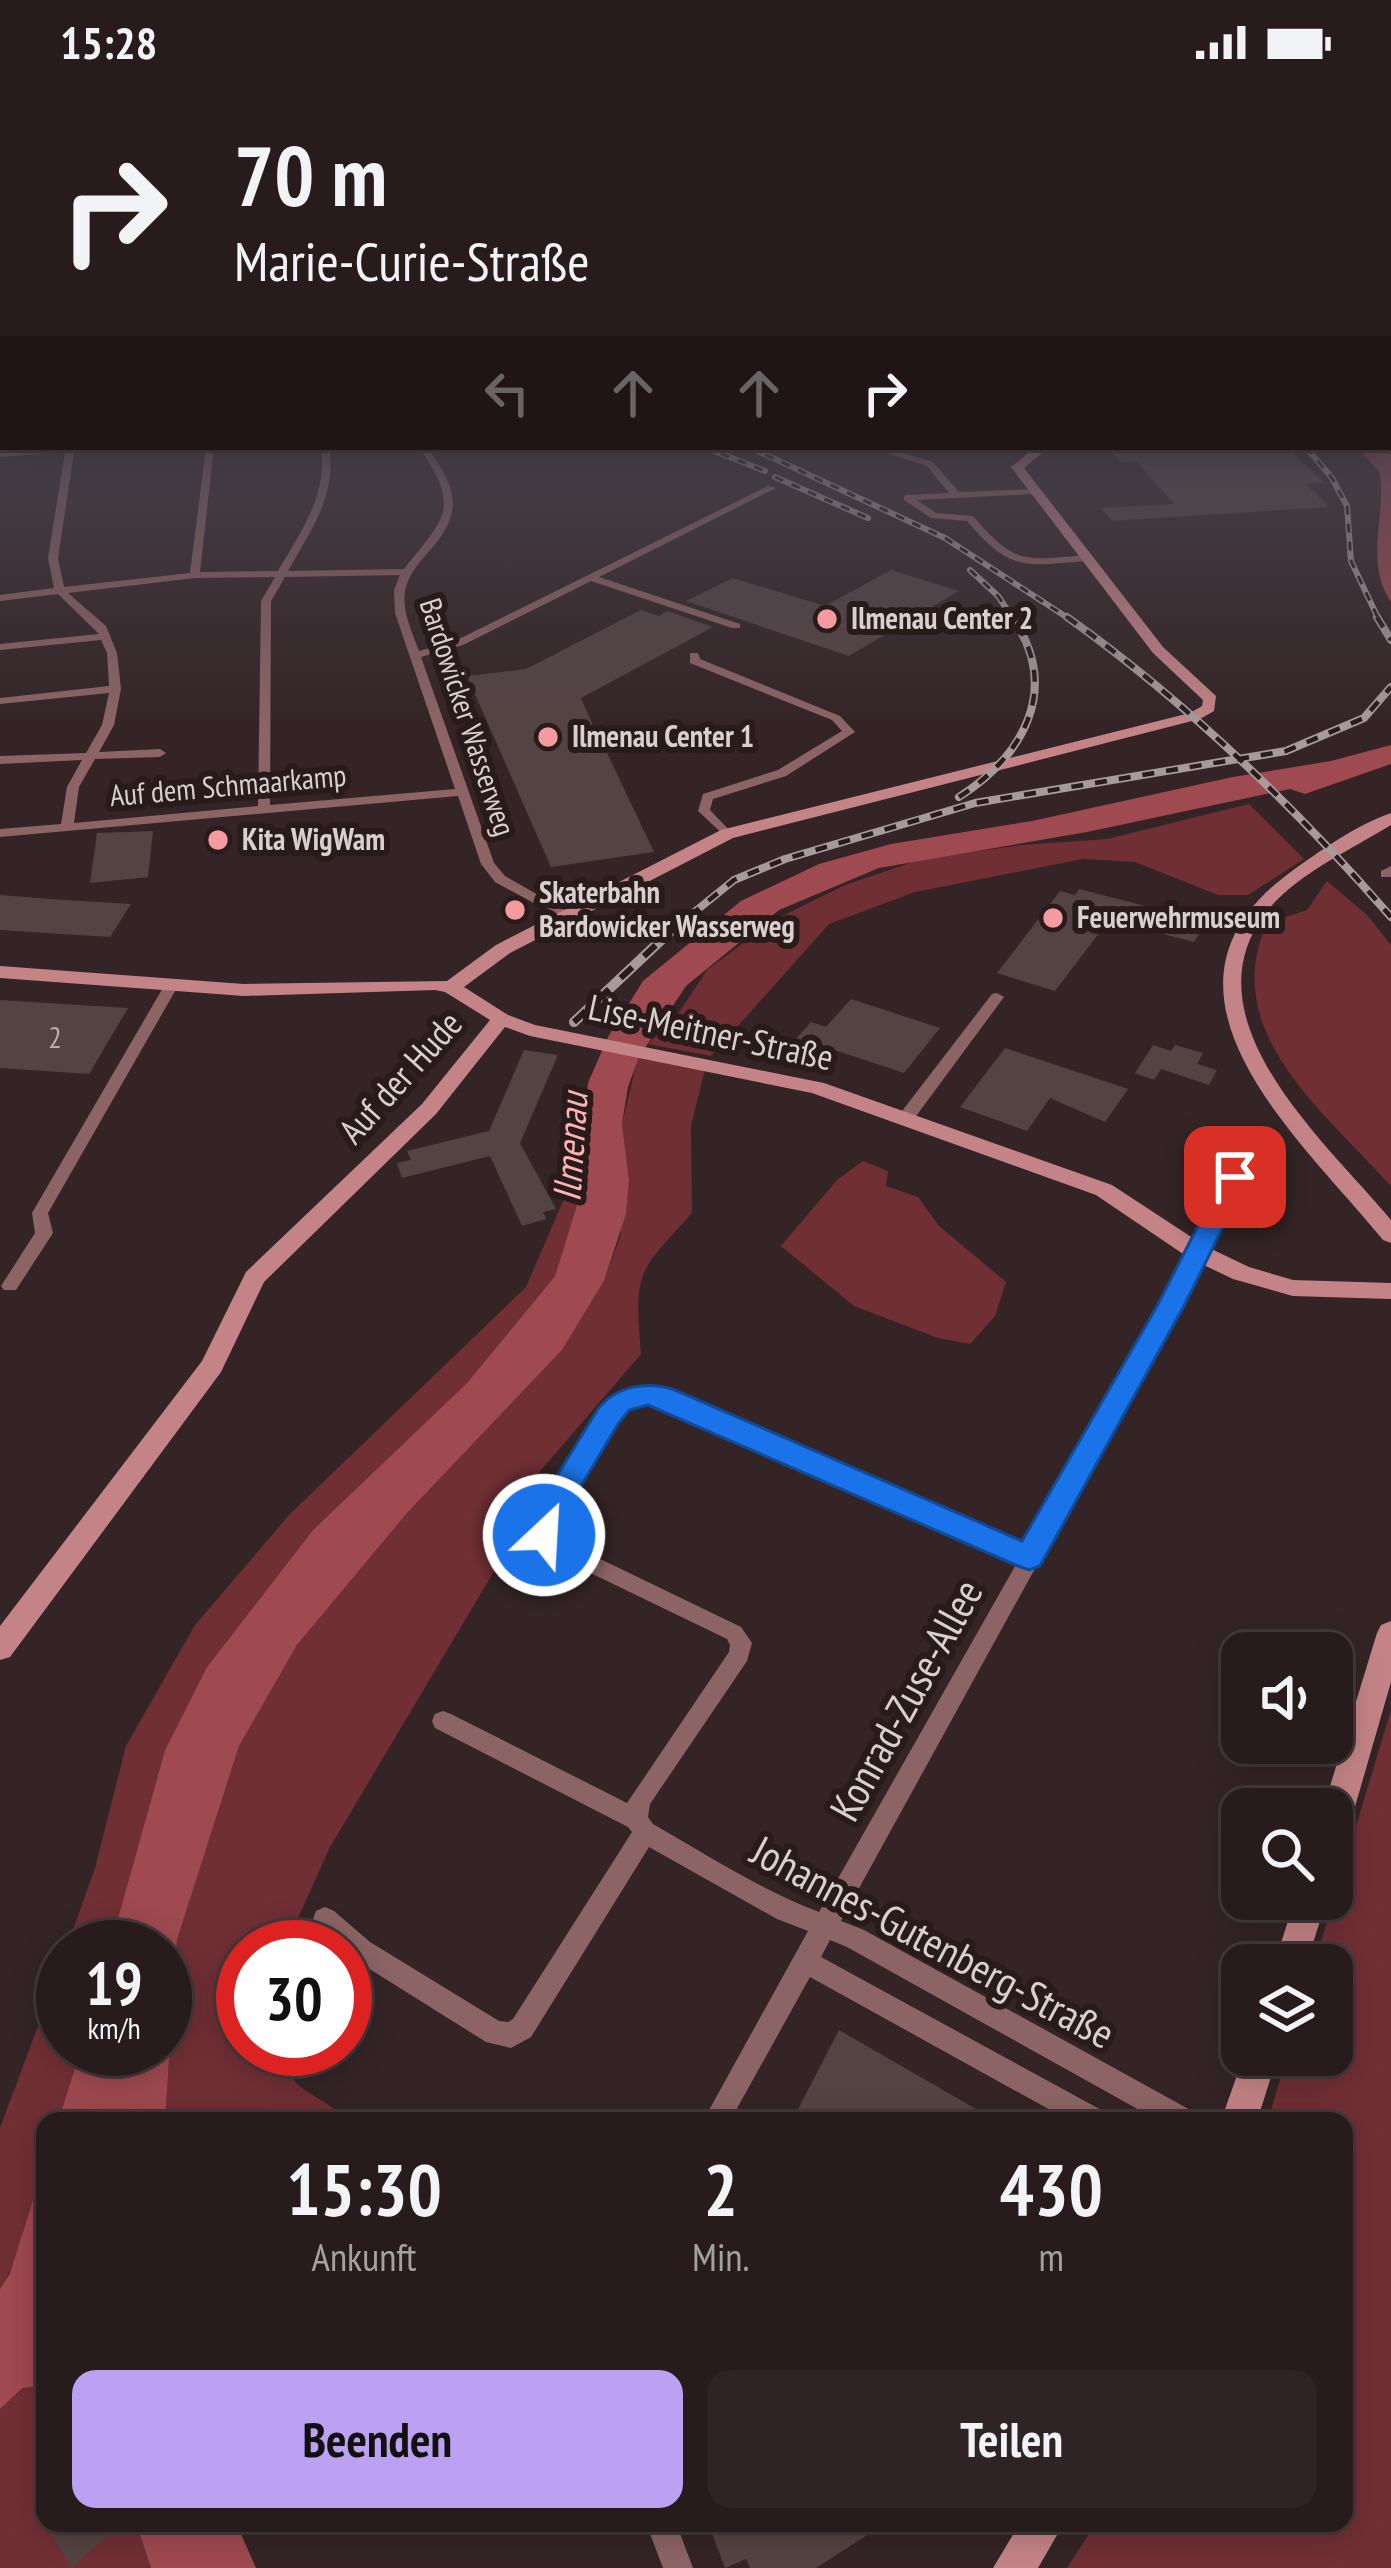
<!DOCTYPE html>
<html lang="de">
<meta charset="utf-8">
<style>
:root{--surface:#271b1c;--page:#2f2425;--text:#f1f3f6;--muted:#a4a1a3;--line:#43393b;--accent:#bca0f2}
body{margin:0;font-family:"PT Sans Narrow",sans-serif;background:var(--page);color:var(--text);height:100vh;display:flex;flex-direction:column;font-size:45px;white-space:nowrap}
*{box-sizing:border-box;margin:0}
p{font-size:39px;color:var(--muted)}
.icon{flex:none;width:66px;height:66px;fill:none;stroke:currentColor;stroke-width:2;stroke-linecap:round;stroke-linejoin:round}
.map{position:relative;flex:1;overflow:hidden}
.sheet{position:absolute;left:36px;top:2028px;width:1317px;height:420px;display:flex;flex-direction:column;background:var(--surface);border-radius:24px;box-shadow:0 6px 30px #0003,0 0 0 3px var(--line)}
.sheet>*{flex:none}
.guide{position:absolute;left:0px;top:0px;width:1392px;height:366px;box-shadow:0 6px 30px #0003,0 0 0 3px var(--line);background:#271b1c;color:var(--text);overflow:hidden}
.controls{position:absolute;left:1221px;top:1548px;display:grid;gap:24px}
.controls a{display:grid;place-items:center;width:132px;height:132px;border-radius:24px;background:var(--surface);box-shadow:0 6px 30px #0003,0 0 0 3px var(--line);font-size:60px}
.speed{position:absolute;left:36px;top:1836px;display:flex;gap:24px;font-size:60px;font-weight:700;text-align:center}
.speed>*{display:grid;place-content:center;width:156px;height:156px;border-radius:50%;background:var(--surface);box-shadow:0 6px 30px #0003,0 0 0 3px var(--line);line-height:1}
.speed small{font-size:30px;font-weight:400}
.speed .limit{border:18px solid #d22;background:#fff;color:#111}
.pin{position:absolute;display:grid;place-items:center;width:102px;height:102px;color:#fff;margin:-51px;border-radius:24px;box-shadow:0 6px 18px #0006}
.me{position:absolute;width:132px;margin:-66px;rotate:25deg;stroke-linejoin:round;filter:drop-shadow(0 0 9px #0008)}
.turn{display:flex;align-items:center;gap:42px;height:252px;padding:0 36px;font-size:54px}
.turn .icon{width:156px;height:156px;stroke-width:2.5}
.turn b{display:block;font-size:84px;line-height:102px}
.lanes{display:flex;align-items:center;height:114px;padding:0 36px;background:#0003;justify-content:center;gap:60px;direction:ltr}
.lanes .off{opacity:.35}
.eta{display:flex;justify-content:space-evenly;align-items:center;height:204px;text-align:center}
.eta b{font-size:72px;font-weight:600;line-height:84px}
.primary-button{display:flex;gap:24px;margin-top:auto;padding:24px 36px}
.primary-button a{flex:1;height:138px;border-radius:24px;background:var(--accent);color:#111;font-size:48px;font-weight:600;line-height:138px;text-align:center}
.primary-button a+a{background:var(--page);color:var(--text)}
.status{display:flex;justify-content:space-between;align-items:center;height:84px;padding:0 60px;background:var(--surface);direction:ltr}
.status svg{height:33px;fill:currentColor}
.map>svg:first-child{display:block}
.green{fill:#702f35}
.water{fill:#9f4950}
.building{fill:#544343}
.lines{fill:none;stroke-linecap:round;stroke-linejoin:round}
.street{fill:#8c6465;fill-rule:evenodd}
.secondary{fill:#c48487;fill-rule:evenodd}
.rail-far2-casing{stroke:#a79a9b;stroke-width:6}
.rail-far1-casing{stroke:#a79a9b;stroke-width:8}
.rail-casing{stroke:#a79a9b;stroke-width:10}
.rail-far2{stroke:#2a1b1b;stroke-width:3;stroke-dasharray:9;stroke-linecap:butt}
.rail-far1{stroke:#2a1b1b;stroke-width:4.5;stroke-dasharray:12;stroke-linecap:butt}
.rail{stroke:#2a1b1b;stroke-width:6;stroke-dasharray:16;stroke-linecap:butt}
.route{fill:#1a73e8;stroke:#114b97;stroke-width:3}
.poi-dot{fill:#f49b9f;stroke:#2a1b1b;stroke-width:4.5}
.labels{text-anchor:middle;stroke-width:12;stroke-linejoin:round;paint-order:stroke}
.far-poi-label{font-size:30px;font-weight:bold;fill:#dacfcf;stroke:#2a1b1b;text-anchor:start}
.far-street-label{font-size:30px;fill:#dacfcf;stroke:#2a1b1b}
.number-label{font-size:30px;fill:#b8acac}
.street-label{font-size:36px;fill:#dacfcf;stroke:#2a1b1b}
.water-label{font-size:39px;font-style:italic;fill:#fdb3b5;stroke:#2a1b1b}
.near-street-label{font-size:42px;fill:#dacfcf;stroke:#2a1b1b}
</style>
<div class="status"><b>15:28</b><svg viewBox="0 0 49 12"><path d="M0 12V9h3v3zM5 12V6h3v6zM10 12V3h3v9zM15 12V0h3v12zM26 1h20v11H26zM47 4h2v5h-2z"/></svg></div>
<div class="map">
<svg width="1391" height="2484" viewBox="0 0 1391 2484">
<rect width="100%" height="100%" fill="#342425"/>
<g class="green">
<polygon points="1249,720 1304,775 1248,811 1218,811 1135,778 1083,775 915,808 829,840 711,972 648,960 678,930 707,886 776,835 845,801 919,776 1021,761 1107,755"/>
<path d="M1327,797L1367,831L1391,861V1102C1325,1028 1218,948 1267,839L1307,826Z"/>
<path d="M638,973L705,985L691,1042L692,1129C637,1190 634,1186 641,1270L505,1428L499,1479L330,1763L285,1863H243V1965H267L299,2002L353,2037H165L177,1856L239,1662L297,1561L408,1428L562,1266L604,1197L620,1153L629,1095L622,1040Z"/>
<polygon points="588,999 583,1101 555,1192 467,1299 313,1446 207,1583 165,1666 110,1863 67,1863 95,1784 126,1662 195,1541 290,1430 526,1203 570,1101"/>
<polygon points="863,1077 888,1087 886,1102 918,1113 939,1142 1006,1198 995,1232 970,1260 938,1254 854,1222 781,1162 837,1096"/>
<polygon points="1391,1626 1391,2484 1067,2484 1096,2439 1344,2439 1344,2037 1268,2037 1287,1971 1332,1971 1332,1881 1314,1881"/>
<path d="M63,1875V1965H81L58,2037H45C45,2091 29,2159 0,2205V2044Z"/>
<polygon points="45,2302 45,2439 136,2439 151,2484 0,2484 0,2325 24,2304"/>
</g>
<g class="water">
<path d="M1357,363H1379L1391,371V518C1364,478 1386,434 1380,389Z"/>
<polygon points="1391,661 1391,680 1305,710 1290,705 1087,748 879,784 779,826 686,902 639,973 628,1003 622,1040 629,1095 626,1130 604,1197 562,1266 408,1428 297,1561 239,1662 177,1856 165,2037 58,2037 81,1965 165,1965 165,1863 110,1863 165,1666 207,1583 313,1446 467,1299 555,1192 583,1101 588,999 608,953 643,897 741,817 819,780 891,760 1032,737 1233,693 1331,677"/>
<polygon points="45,2079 45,2302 23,2304 0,2325 0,2205 10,2189"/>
<polygon points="136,2439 236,2439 256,2484 151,2484"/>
</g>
<g class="building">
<polygon points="1108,363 1286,363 1325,399 1306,400 1329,423 1112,437 1101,424 1174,420 1137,378 1121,379"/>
<polygon points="891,486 959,507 849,572 686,517 733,494 825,522"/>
<polygon points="641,526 659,532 667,527 713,543 581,614 593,641 610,646 601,656 654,768 551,783 467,592 526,585"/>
<polygon points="153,747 148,793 90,799 97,749"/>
<polygon points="1079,805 1192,834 1188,840 1203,844 1194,858 1109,836 1055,907 997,889 1060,807 1075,811"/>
<polygon points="0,811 50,815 131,820 110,853 94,852 0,846"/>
<polygon points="851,915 940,944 904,989 834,966 830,971 792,959 811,938 826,943"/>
<polygon points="0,916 128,924 89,990 0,984"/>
<polygon points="1153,961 1171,967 1175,961 1203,969 1197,980 1217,986 1209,1001 1161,985 1154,996 1135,989"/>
<polygon points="1005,964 1128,1005 1105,1038 1050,1014 1027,1047 960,1023"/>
<polygon points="524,966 558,971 520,1059 556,1125 543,1128 546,1135 522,1142 490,1072 402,1094 397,1079 411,1076 407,1067 489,1047"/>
<polygon points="839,1946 898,1980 997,2037 792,2037"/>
<polygon points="45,2439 120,2439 72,2484"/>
<polygon points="708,2439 886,2439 816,2484 750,2484 746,2475 725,2484"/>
</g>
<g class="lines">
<g class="street">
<path d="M66,363H111L74,368L58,474L64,503L190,489L206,363H214L200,488L278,487C301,447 328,411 321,363H329C337,411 311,446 288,487L404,485C446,432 461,425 419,363H427C454,402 466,424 432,464C422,475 410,488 406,503C400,524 412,547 419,567L455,557L768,402L776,404L599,493L740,540V544H732L591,497L463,561L421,573L494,779L505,792L570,829L572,832L565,836L495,798L481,780L458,712L0,753V745L61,740L67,703L82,676L0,680V672L86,669L102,641L109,609L0,620V614L109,602L107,569L101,556L0,566V560L99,550L58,510L0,517V511L54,504L48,474L65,368L0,373V367ZM400,491L394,506L395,529L455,705L270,721L271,517L285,493ZM275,493L261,517L258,722L74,739L79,703L95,675L160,673L166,669L160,665L99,668L114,641L121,605L117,569L106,542L68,509L195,494Z"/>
<path d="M869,363H882L933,378L959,408L1038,405L1035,410L917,416L936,429L973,432C1016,482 1024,476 1086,471L1091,474L1086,477C1023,482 1011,488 967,437L931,434L904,416V412L907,411L949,409L927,382Z"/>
<polygon points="690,569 698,569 700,575 840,632 855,648 786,692 713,715 710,726 733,750 727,754 698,727 703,710 778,686 842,647 832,636 690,579"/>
<polygon points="1391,782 1391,793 1381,793 1381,787"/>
<polygon points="171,898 178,902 48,1129 53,1149 16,1206 4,1206 1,1202 35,1149 32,1129 164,902"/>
<polygon points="997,909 1004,913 911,1039 899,1039 897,1035 899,1031 992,910"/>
<path d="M1234,1071L1242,1076L1243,1092L1180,1221L841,1837L864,1846L1194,2028L1198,2037H1159L847,1863L830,1856L821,1873L1105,2028L1109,2037H1070L810,1893L730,2037H703L808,1847L777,1835L649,1763L531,1953L511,1964L486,1958L352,1874L345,1868V1863H339L316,1843L313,1835L316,1827L325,1823L334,1827L370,1858L499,1937L508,1938L513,1935L632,1748L628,1743L435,1644L432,1637L435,1630L443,1627L451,1630L627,1719L729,1568L730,1561L727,1555L545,1467L533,1451L537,1431L612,1314L633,1305L672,1308L1026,1463L1162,1221L1227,1092L1226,1076ZM635,1319L663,1320L1018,1477L819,1828C761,1806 707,1771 653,1740L648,1733L650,1720L747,1577L752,1559L741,1543L559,1455L553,1449L554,1438L626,1324Z"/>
<polygon points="646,2439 676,2439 693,2484 663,2484"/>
</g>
<g class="secondary">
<polygon points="0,304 3,304 0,323"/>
<polygon points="1036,363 1049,363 1024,384 1163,563 1216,612 1214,627 1200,635 733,754 510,869 464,903 508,931 535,941 824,999 1112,1101 1205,1162 1249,1183 1293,1196 1391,1199 1391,1215 1293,1212 1233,1195 1189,1174 1096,1111 812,1009 530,952 505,943 436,1030 264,1198 221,1288 10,1573 0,1576 0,1542 202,1277 246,1188 422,1020 490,936 445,908 435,906 244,912 0,894 0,882 244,900 447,897 496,861 721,746 1190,629 1202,622 1203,616 1153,569 1011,383"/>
<path d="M1391,729V741C1349,767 1294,791 1264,831C1186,938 1328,1060 1391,1136V1159L1383,1156C1300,1054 1130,908 1288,790C1318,768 1356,741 1391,729Z"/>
<polygon points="1391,1537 1391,1598 1348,1747 1343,1757 1332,1761 1332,1725 1323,1725 1377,1549 1381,1541"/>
<polygon points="1295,1815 1327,1815 1306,1881 1274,1881"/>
<polygon points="1244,1971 1278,1971 1257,2037 1221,2037"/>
<polygon points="1020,2439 1064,2439 1038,2484 993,2484"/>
</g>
<g class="rail-far2-casing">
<g id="rail-far2">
<polyline points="704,363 765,387"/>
<polyline points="749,363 945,454 1071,536"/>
<polyline points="1306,363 1332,394 1347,422 1351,477 1379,536"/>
<polyline points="775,393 868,434"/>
<polyline points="970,486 998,512 1014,536"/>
</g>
</g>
<g class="rail-far1-casing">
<g id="rail-far1">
<path d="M1067,533C1187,618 1294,722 1391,833"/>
<polyline points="1377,533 1391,556"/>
<path d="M959,713C1023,672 1062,605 1012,533"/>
<polyline points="671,847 734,796 785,775 975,719 1286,667 1364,634 1391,603"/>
</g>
</g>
<g class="rail-casing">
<polyline id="rail" points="574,938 674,844"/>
</g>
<use href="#rail-far2" class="rail-far2"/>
<use href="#rail-far1" class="rail-far1"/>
<use href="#rail" class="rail"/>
</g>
<linearGradient id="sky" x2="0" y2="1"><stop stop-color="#1d1414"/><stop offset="0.46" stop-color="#4a4551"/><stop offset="1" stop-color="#4a4551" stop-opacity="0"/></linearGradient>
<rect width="1391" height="643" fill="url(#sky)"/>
<path class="route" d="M1235,1084L1248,1093L1184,1222L1040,1482L1029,1486L1018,1482L648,1321L629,1326L618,1340L559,1439L554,1460L544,1463L533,1460L529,1437L598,1325C617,1301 647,1297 675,1306L1022,1457L1157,1222L1223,1093Z"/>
<g class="poi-dot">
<circle cx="827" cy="535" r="12"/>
<circle cx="548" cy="653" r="12"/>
<circle cx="218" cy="756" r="12"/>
<circle cx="515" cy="826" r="12"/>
<circle cx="1053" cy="834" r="12"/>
</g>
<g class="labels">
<g class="far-poi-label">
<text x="851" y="545">Ilmenau Center 2</text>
<text x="572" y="663">Ilmenau Center 1</text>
<text x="242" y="766">Kita WigWam</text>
<text x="539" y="819">Skaterbahn<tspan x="539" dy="34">Bardowicker Wasserweg</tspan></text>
<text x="1077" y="844">Feuerwehrmuseum</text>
</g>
<g class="far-street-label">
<text transform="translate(467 633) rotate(72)" y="10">Bardowicker Wasserweg</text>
<text transform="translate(228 702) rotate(-5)" y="10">Auf dem Schmaarkamp</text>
</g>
<g class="number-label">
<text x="55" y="964">2</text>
</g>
<g class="street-label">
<text transform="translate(711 948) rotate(12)" y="13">Lise-Meitner-Straße</text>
<text transform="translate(400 993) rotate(-48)" y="13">Auf der Hude</text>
</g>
<g class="water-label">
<text transform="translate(570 1063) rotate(-86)" y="14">Ilmenau</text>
</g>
<g class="near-street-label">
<text transform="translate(906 1616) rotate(-61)" y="15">Konrad-Zuse-Allee</text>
<text transform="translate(933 1858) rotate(28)" y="15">Johannes-Gutenberg-Straße</text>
</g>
</g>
</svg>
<div class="controls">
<a><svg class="icon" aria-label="sound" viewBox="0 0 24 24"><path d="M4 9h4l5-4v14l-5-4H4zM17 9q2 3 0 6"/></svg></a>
<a><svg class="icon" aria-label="search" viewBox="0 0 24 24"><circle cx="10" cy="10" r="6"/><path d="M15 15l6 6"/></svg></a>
<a><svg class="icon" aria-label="layers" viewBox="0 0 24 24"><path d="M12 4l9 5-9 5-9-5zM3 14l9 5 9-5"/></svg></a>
</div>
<div class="speed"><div>19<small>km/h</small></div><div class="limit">30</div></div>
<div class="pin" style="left:1235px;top:1093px;background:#d93025"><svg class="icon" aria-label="arrive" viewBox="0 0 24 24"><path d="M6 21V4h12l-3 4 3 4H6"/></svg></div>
<svg class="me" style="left:544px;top:1451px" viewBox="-20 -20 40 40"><circle r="17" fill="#1a73e8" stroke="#fff" stroke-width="3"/><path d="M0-11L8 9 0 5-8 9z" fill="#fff"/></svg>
<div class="guide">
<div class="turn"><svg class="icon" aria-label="right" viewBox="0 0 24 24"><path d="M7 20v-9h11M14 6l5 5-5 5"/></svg><div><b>70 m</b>Marie-Curie-Straße</div></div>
<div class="lanes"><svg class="icon off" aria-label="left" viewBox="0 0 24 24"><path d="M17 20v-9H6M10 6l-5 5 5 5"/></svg><svg class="icon off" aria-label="ahead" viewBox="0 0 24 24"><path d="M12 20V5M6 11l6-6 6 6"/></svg><svg class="icon off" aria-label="ahead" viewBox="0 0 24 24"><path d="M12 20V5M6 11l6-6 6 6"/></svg><svg class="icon" aria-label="right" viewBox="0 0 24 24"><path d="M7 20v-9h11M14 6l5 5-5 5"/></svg></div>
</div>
<section class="sheet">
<div class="eta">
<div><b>15:30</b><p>Ankunft</p></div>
<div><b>2</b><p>Min.</p></div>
<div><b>430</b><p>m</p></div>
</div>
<div class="primary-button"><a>Beenden</a><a>Teilen</a></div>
</section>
</div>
